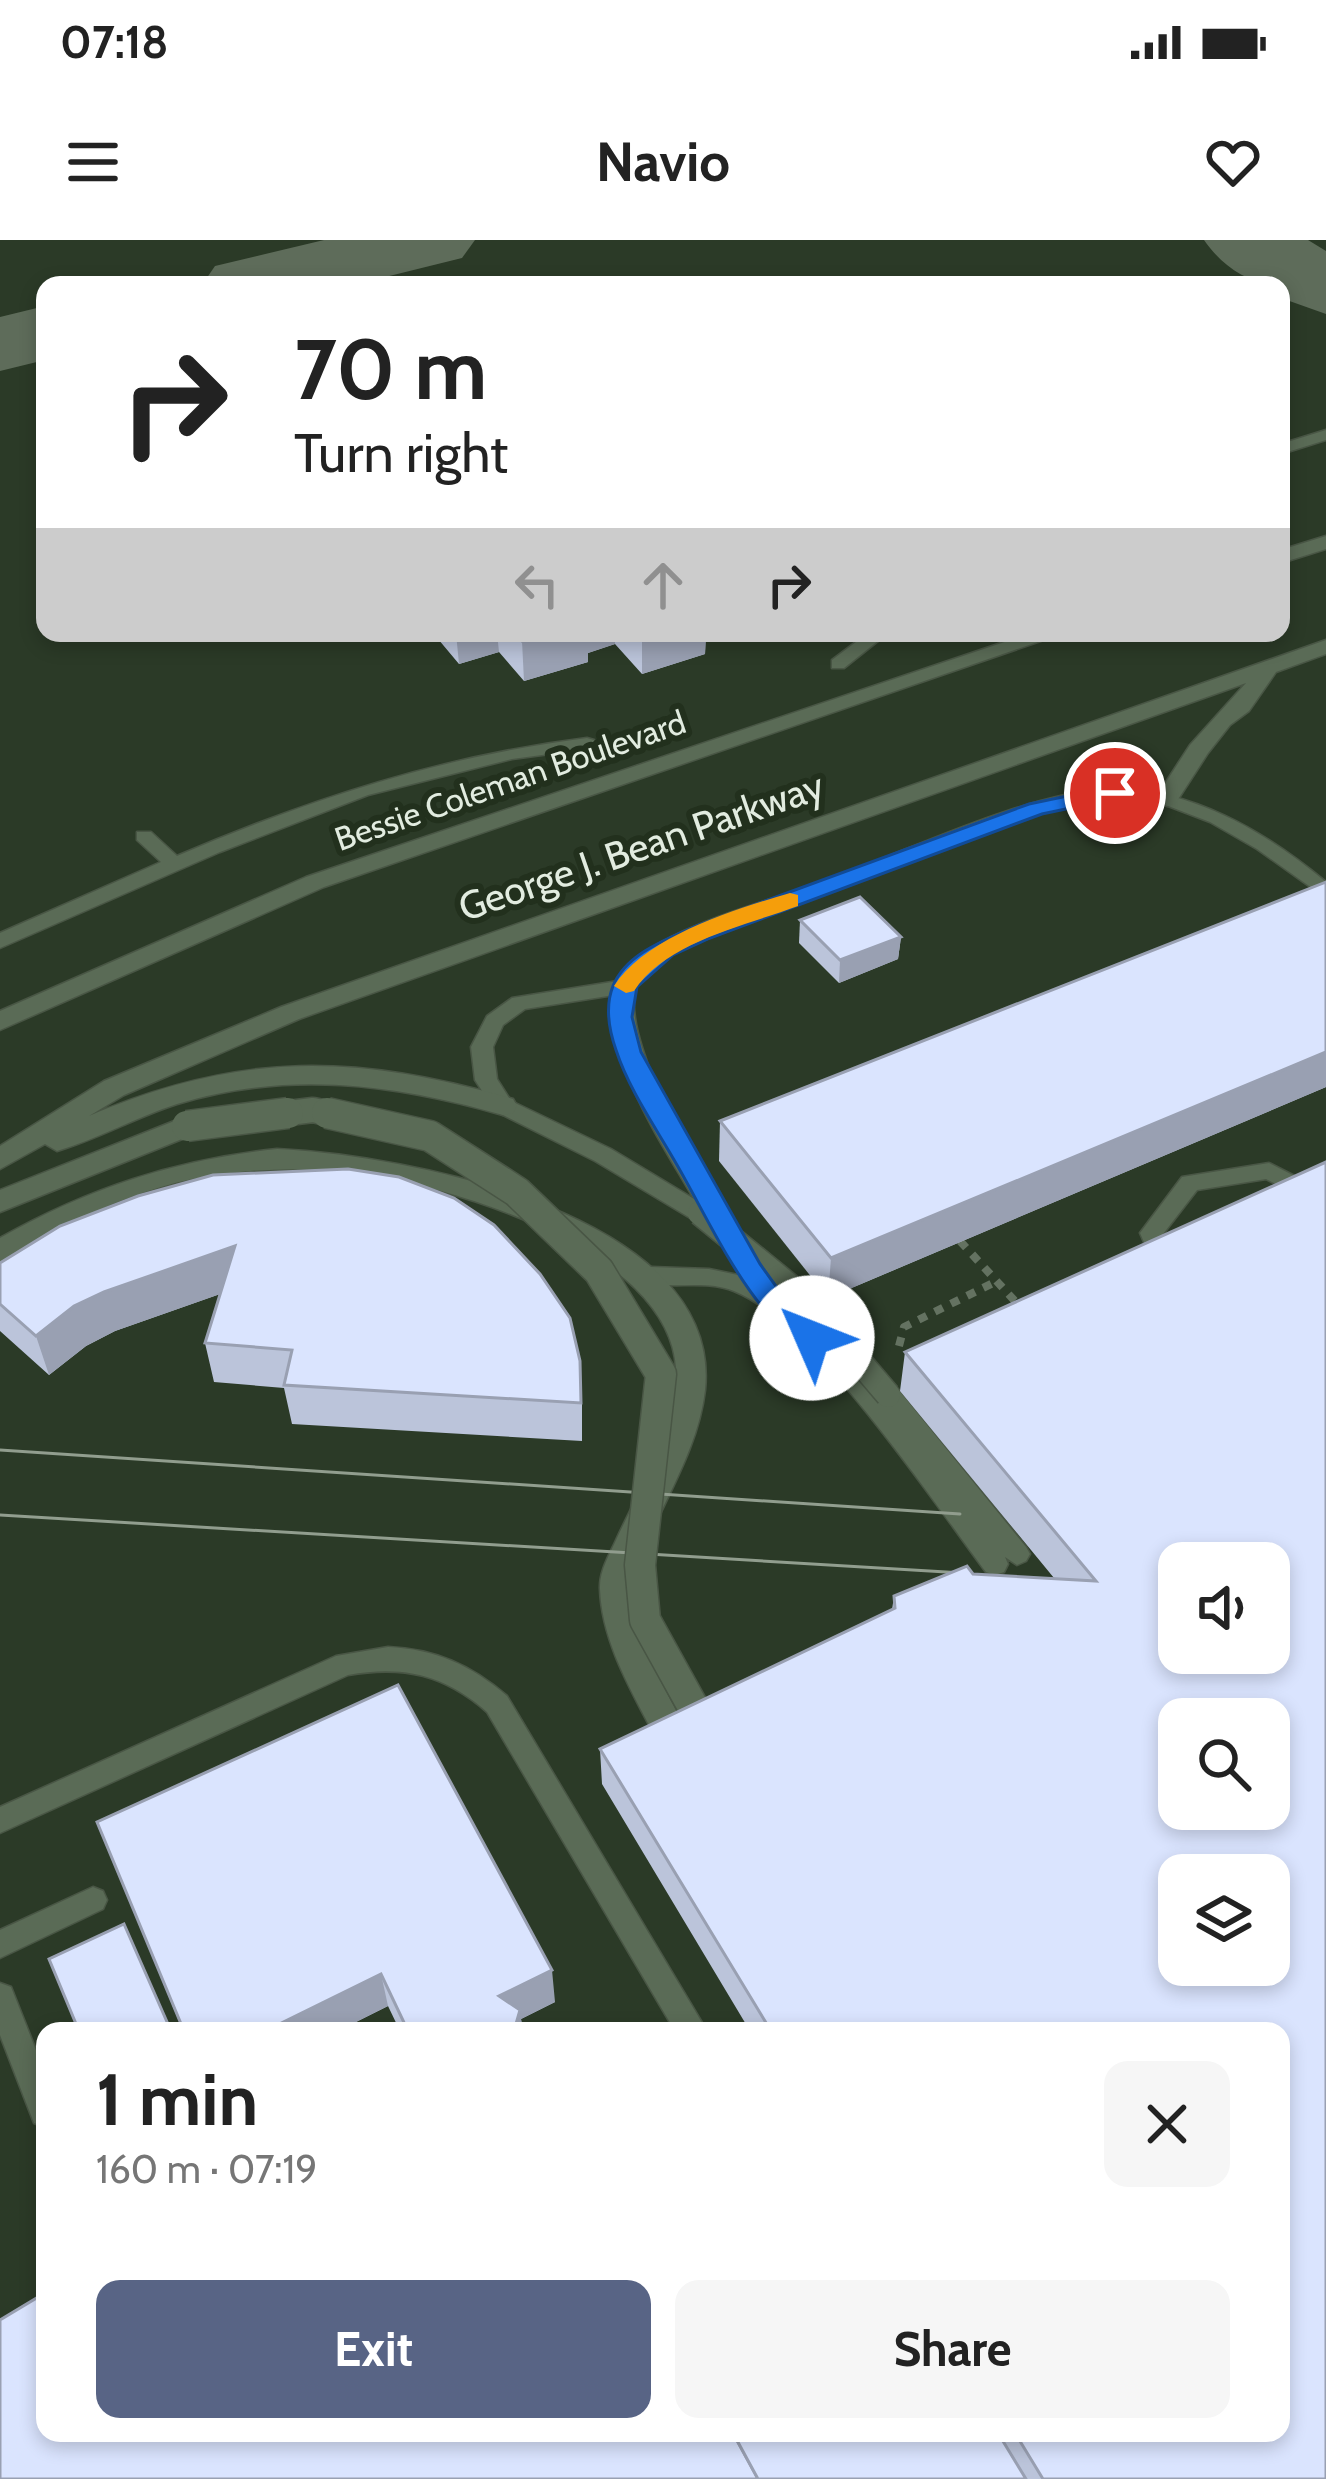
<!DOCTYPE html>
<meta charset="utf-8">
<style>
:root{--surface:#fff;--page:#f6f6f6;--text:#222;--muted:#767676;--accent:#586485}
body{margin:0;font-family:Cabin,sans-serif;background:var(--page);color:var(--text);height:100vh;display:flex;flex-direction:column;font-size:45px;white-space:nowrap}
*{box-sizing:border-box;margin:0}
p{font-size:39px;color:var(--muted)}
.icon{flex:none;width:66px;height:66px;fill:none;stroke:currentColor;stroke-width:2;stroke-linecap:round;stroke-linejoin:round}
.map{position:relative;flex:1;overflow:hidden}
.sheet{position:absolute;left:36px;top:1782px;width:1254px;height:420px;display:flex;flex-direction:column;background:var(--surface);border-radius:24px;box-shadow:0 6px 18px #0003}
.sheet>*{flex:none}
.top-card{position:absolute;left:36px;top:36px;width:1254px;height:366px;border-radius:24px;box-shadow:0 6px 18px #0003;background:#fff;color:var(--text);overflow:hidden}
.fabs{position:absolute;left:1158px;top:1302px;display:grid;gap:24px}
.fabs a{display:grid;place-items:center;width:132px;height:132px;border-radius:24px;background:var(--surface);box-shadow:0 6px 18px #0003;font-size:60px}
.pin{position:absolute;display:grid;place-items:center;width:102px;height:102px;color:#fff;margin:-51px;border:6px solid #fff;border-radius:50%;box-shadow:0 3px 12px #0007}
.me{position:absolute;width:132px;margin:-66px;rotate:314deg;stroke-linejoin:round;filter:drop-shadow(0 0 9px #0008)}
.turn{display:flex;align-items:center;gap:42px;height:252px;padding:0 60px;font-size:54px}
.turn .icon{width:156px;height:156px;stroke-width:2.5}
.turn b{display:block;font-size:84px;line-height:102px}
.lanes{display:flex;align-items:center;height:114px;padding:0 60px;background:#0003;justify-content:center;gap:60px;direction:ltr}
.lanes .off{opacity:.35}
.round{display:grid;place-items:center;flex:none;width:126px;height:126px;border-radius:24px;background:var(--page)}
.headline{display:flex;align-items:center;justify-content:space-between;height:204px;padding:0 60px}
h1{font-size:72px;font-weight:700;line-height:90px}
.primary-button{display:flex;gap:24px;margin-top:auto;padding:24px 60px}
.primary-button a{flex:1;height:138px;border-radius:24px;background:var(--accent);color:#fff;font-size:48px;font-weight:700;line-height:138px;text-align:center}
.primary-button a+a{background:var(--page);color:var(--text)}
.status{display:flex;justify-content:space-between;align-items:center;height:84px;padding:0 60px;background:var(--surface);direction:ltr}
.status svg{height:33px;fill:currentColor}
header{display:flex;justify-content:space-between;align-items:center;height:156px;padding:0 60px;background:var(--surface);font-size:54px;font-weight:700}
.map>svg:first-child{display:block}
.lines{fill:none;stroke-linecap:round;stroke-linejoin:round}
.taxiway{fill:#5e6c5a;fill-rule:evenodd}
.lane-casing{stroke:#495645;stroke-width:3}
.street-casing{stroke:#495645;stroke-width:3}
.secondary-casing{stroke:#495645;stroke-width:3}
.path{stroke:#647261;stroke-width:8;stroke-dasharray:9 9;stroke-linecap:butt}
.lane{fill:#5a6b56;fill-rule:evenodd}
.street{fill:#5a6b56;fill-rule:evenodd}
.secondary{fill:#5a6b56;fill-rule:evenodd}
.tram{stroke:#919d8e;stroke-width:3}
.lane-bridge-casing{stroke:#495645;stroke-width:27;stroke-linecap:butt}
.secondary-bridge-far2-casing{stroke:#495645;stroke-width:27;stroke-linecap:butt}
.secondary-bridge-far1-casing{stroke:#495645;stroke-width:33;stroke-linecap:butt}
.secondary-bridge-casing{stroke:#495645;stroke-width:40;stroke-linecap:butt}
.lane-bridge{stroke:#5a6b56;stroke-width:24}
.secondary-bridge-far2{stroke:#5a6b56;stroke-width:24}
.secondary-bridge-far1{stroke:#5a6b56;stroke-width:30}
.secondary-bridge{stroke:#5a6b56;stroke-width:38}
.wall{fill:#bbc4da}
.shaded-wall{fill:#99a0b2}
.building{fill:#dae4fe;stroke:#99a0b2;stroke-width:3;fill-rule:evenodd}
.route{fill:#1a73e8;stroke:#114b97;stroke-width:3}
.slow{fill:#f59e0b}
.labels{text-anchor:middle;stroke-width:12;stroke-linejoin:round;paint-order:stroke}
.far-street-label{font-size:33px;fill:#e2ece0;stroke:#22301d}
.street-label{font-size:39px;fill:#e2ece0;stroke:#22301d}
</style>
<div class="status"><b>07:18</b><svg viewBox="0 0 49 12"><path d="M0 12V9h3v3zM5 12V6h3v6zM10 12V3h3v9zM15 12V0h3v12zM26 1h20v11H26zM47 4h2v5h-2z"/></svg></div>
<header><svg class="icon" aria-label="menu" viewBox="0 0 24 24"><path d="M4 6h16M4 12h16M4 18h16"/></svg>Navio<svg class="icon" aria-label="heart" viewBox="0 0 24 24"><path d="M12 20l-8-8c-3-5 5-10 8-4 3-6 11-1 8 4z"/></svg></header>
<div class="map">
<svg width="1326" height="2239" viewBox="0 0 1326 2239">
<rect width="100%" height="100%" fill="#2b3a27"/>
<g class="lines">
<g class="taxiway">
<polygon points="324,0 475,0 462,18 353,45 202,45 215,26"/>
<path d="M1204,0H1308L1326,11V74L1281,58V45C1249,45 1222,26 1204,0Z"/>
<polygon points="45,66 45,120 0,131 0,77"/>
</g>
<g class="lane-casing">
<g id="lane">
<polygon points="1326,190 1326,200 1281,214 1281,204"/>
<polygon points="868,393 888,393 844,428 832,428 832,420"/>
<path d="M587,498L594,500V508L512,519L368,555L220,612L0,708V693L161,622L137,600V592H151L177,616C310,559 443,516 587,498Z"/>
<path d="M1109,547C1193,550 1262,589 1326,642V658L1257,609L1210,582L1163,564L1109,559L1074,563L1007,583L696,703C676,712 646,724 637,745C612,804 741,1006 781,1055C790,1066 804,1075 815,1085C837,1107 857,1130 877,1153L888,1146L897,1148L1026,1307L1030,1314L1026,1321L1017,1325L1005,1317L1008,1324L1004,1332L995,1335L986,1332C931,1259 816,1084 734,1051C705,1039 672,1050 643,1042L639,1036L643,1030L651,1027L709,1029L743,1036L707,979H692L595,921L495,871L475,840L471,807L487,776L512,758L618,741C628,726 642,713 658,704C710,675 774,660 830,639C923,605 1010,560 1109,547ZM614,755C609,827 660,900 694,959L611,909L511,861L497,839L493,807L503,785L525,769Z"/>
<polygon points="1269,923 1326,952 1326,970 1266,939 1197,950 1163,994 1177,1026 1165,1035 1157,1032 1140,993 1182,937"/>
<path d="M388,1407C435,1409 471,1425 507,1456L707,1791H675L487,1472C445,1435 404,1425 348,1435L0,1593V1567L336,1416Z"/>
<polygon points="93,1647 103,1651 107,1660 103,1669 0,1718 0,1690"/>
<polygon points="0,1743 11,1747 45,1833 45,1887 34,1883 0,1795"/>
</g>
</g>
<g class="street-casing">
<g id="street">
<polygon points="1326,296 1326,309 1281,323 1281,310"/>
<polygon points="1031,393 1064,393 324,647 0,790 0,771 306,637"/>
</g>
</g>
<g class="secondary-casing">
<g id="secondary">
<path d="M1326,400V414L1276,432L1249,471L1230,485L1208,513L1175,564L1167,566L1155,559L1190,505L1246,443L299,779L124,855L89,876C241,811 356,814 513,859L517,866L513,873L503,875C394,844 288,830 177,864C136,877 98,899 57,911L45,904L0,929V906L104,841L281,767Z"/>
<polygon points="187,876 201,886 197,893 0,972 0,950"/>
<path d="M277,909C404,915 723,974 705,1150C699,1202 671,1249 650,1295C643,1311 632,1329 632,1347C632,1403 672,1458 695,1507L690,1518L678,1522L666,1518C641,1466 602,1409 600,1349C599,1331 610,1314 617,1298C641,1246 679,1187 676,1128C669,1008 443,942 345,932C300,927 254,929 209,936C165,943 120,959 80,979C53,992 29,1013 0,1022V998C89,948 175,920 277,909Z"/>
</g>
</g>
<g class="path">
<polyline points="960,1001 1023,1070"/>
<polyline points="899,1106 904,1087 997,1041"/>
</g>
<use href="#lane" class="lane"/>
<use href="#street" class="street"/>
<use href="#secondary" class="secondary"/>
<g class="tram">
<polyline points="0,1210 960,1274"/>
<polyline points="0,1275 963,1333"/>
</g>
<g class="lane-bridge-casing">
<polyline id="lane-bridge" points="700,973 808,1061 888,1155"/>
</g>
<g class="secondary-bridge-far2-casing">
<polyline id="secondary-bridge-far2" points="264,876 313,870 341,876"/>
</g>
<g class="secondary-bridge-far1-casing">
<g id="secondary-bridge-far1">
<polyline points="327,873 430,896 517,952 599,1031 661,1134 640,1325 645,1380 702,1483"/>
<polyline points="187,886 288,873"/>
</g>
</g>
<g class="secondary-bridge-casing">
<polyline id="secondary-bridge" points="701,1480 708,1493"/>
</g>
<use href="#lane-bridge" class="lane-bridge"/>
<use href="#secondary-bridge-far2" class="secondary-bridge-far2"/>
<use href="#secondary-bridge-far1" class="secondary-bridge-far1"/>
<use href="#secondary-bridge" class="secondary-bridge"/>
</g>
<g class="wall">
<polygon points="433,393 706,393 705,414 642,434 615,404 588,413 588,422 524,441 499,412 459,424"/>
<polygon points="1326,642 1326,847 828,1058 719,921 720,881"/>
<polygon points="800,680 901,697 898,719 839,743 799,703"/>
<polygon points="1326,922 1326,2239 0,2239 45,2193 1281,2193 1281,1791 750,1791 602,1544 600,1509 892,1370 894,1356 973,1334 1054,1338 900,1151 905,1112"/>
<polygon points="60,986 582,1160 582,1201 292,1184 284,1148 214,1142 205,1103 220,1054 115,1091 86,1106 49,1135 0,1091 0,1023"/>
<polygon points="97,1582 555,1762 521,1779 523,1791 400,1791 388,1766 338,1791 183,1791"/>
</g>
<g class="shaded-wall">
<polygon points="456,393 497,393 499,412 459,424"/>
<polygon points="550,393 615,393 615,404 588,413 588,422 524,441 522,401"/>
<polygon points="646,393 706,393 705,414 642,434 642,394"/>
<polygon points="901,697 898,719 839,743 840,720"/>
<polygon points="1326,812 1326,847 828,1058 831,1018"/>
<polygon points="235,1006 243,1046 115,1091 86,1106 49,1135 36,1096 74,1066 104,1052"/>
<polygon points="552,1730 555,1762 521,1779 523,1791 514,1791 499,1756"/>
<polygon points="381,1734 388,1766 338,1791 265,1791"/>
</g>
<g class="building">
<polygon points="515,393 550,393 522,401"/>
<polygon points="1326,642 1326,812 831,1018 720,881"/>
<polygon points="860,657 901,697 840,720 800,680"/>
<path d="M1326,922V2239H1043L1015,2193H1281V1791H771L600,1509L895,1368L894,1356L967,1326L973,1334L1096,1341L905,1112ZM1179,1323H1269V1413H1179ZM1179,1479H1269V1569H1179ZM1179,1635H1269V1725H1179Z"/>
<polygon points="348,929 399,937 454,958 494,985 540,1034 570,1078 580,1121 581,1163 284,1145 292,1110 205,1103 235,1006 104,1052 74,1066 36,1096 0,1064 0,1023 60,986 138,956 213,935"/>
<polygon points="398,1445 552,1730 499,1756 520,1770 514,1791 408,1791 381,1734 265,1791 184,1791 97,1582"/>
<polygon points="124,1684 171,1791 79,1791 49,1719"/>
<polygon points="45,2053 45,2193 733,2193 758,2239 0,2239 0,2080"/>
<polygon points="733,2193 998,2193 1026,2239 758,2239"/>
</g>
<path class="route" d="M1115,546L1123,548V557L1042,574L710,698L673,715L637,747L632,777L641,812L760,1024L783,1056L826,1098L812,1108C795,1103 775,1082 763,1068C728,1025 704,972 677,925C656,888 629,850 616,810C609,790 605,766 613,746C626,714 665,700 694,687L1029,564Z"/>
<path class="slow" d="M790,653L798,655V666C745,686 667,701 634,751L626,753L614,746C645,697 735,669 790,653Z"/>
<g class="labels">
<g class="far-street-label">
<text transform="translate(510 540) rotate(-19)" y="12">Bessie Coleman Boulevard</text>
</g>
<g class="street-label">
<text transform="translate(641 606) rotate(-19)" y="14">George J. Bean Parkway</text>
</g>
</g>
</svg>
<div class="fabs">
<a><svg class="icon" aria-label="sound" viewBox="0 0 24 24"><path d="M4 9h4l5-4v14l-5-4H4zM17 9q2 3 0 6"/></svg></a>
<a><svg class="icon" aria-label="search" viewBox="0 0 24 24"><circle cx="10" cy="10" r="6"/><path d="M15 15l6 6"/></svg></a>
<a><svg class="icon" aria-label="layers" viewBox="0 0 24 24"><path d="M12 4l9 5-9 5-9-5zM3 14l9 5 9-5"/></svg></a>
</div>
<div class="pin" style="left:1115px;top:553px;background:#d93025"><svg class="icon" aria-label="arrive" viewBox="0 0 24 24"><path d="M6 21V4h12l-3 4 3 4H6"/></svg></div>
<svg class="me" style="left:812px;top:1098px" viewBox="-20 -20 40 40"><circle r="19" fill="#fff"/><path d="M0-13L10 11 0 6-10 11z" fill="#1a73e8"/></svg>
<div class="top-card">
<div class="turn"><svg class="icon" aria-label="right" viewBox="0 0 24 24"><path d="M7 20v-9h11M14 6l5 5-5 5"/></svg><div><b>70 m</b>Turn right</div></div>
<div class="lanes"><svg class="icon off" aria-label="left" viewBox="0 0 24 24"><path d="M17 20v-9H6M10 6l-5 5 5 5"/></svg><svg class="icon off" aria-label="ahead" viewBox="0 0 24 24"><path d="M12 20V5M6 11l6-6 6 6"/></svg><svg class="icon" aria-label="right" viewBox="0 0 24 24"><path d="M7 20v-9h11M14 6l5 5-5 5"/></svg></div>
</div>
<section class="sheet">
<div class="headline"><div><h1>1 min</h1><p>160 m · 07:19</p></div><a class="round"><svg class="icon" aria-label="close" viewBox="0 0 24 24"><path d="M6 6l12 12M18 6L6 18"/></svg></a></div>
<div class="primary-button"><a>Exit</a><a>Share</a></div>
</section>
</div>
